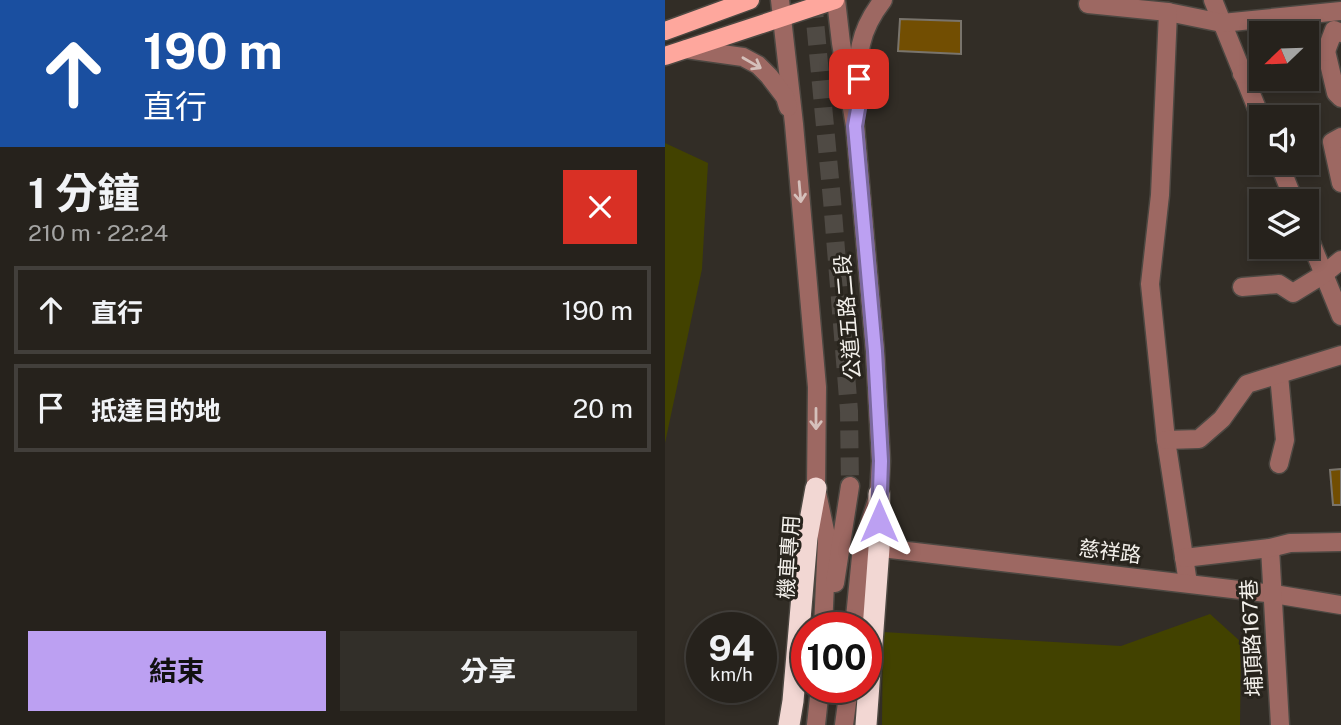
<!DOCTYPE html>
<html lang="zh-TW">
<meta charset="utf-8">
<style>
:root{--surface:#26221c;--page:#322f29;--text:#f1f3f6;--muted:#a4a4a3;--line:#423f3b;--accent:#bca0f2}
body{margin:0;font-family:"Public Sans","Noto Sans TC",sans-serif;background:var(--page);color:var(--text);height:100vh;display:flex;flex-direction:column;font-size:26px;white-space:nowrap}
*{box-sizing:border-box;margin:0}
p{font-size:23px;color:var(--muted)}
.icon{flex:none;width:38px;height:38px;fill:none;stroke:currentColor;stroke-width:2;stroke-linecap:round;stroke-linejoin:round}
.map{position:relative;flex:1;overflow:hidden}
.panel{display:flex;flex-direction:column;background:var(--surface);width:665px}
.panel>*{flex:none}
.hud{background:#1a4fa0;color:#fff;overflow:hidden}
.needle{width:46px;rotate:247deg}
.tools{position:absolute;left:584px;top:21px;display:grid;gap:14px}
.tools a{display:grid;place-items:center;width:70px;height:70px;border-radius:0px;background:var(--surface);box-shadow:0 4px 10px #0003,0 0 0 2px var(--line);font-size:35px}
.speed{position:absolute;left:21px;top:612px;display:flex;gap:14px;font-size:35px;font-weight:700;text-align:center}
.speed>*{display:grid;place-content:center;width:91px;height:91px;border-radius:50%;background:var(--surface);box-shadow:0 4px 10px #0003,0 0 0 2px var(--line);line-height:1}
.speed small{font-size:18px;font-weight:400}
.speed .limit{border:10px solid #d22;background:#fff;color:#111}
.pin{position:absolute;display:grid;place-items:center;width:60px;height:60px;color:#fff;margin:-30px;border-radius:14px;box-shadow:0 4px 10px #0006}
.me{position:absolute;width:77px;margin:-38px;rotate:0deg;stroke-linejoin:round;filter:drop-shadow(0 0 5px #0008)}
.turn{display:flex;align-items:center;gap:24px;height:147px;padding:0 28px;font-size:32px}
.turn .icon{width:91px;height:91px;stroke-width:2.5}
.turn b{display:block;font-size:49px;line-height:60px}
.round{display:grid;place-items:center;flex:none;width:74px;height:74px;border-radius:0px;background:var(--page)}
.headline{display:flex;align-items:center;justify-content:space-between;height:119px;padding:0 28px}
h1{font-size:42px;font-weight:700;line-height:52px}
.action{display:flex;gap:14px;margin-top:auto;padding:14px 28px}
.action a{flex:1;height:80px;border-radius:0px;background:var(--accent);color:#111;font-size:28px;font-weight:700;line-height:80px;text-align:center}
.action a+a{background:var(--page);color:var(--text)}
ul{padding:0;list-style:none}
li{display:flex;align-items:center;gap:21px;height:88px;margin:0 14px 10px;padding:0 14px;border:4px solid var(--line);border-radius:0px}
li div{flex:1}
li b{display:block;font-size:26px}
li em{font-style:normal}
main{display:flex;flex:1;min-height:0}
.map>svg:first-child{display:block}
.green{fill:#424200}
.building{fill:#724e02;stroke:#79746c;stroke-width:2}
.lines{fill:none;stroke-linecap:round;stroke-linejoin:round}
.minor-tunnel{stroke:#4f4a44;stroke-width:18;stroke-dasharray:18 9;stroke-linecap:butt}
.minor-casing{stroke:#4d4842;stroke-width:21}
.major-casing{stroke:#4d4842;stroke-width:21}
.highway-casing{stroke:#4d4842;stroke-width:24}
.minor{stroke:#9d6862;stroke-width:18}
.major{stroke:#fea79d;stroke-width:18}
.highway{stroke:#f2d7d3;stroke-width:21}
.oneway{stroke:#d5c0bb}
.route-casing{stroke:#7a689d;stroke-width:18}
.route{stroke:#bca0f2;stroke-width:12}
.labels{text-anchor:middle;stroke-width:6;stroke-linejoin:round;paint-order:stroke}
.street-label{font-size:21px;fill:#f3f0eb;stroke:#28241d}
</style>
<main>
<section class="panel">
<div class="hud">
<div class="turn"><svg class="icon" aria-label="ahead" viewBox="0 0 24 24"><path d="M12 20V5M6 11l6-6 6 6"/></svg><div><b>190 m</b>直行</div></div>
</div>
<div class="headline"><div><h1>1 分鐘</h1><p>210 m · 22:24</p></div><a class="round" style="background:#d93025;color:#fff"><svg class="icon" aria-label="close" viewBox="0 0 24 24"><path d="M6 6l12 12M18 6L6 18"/></svg></a></div>
<ul>
<li><svg class="icon" aria-label="ahead" viewBox="0 0 24 24"><path d="M12 20V5M6 11l6-6 6 6"/></svg><div><b>直行</b></div><em>190 m</em></li>
<li><svg class="icon" aria-label="arrive" viewBox="0 0 24 24"><path d="M6 21V4h12l-3 4 3 4H6"/></svg><div><b>抵達目的地</b></div><em>20 m</em></li>
</ul>
<div class="action"><a>結束</a><a>分享</a></div>
</section>
<div class="map">
<svg width="676" height="725" viewBox="0 0 676 725">
<rect width="100%" height="100%" fill="#322d26"/>
<g class="green">
<polygon points="0,143 43,163 37,269 0,443"/>
<polygon points="545,614 576,642 575,725 217,725 218,632 456,646"/>
</g>
<g class="building">
<polygon points="235,19 296,21 296,54 233,51"/>
<polygon points="676,469 676,505 668,505 665,470"/>
</g>
<g class="lines">
<polyline class="minor-tunnel" points="148,0 167,200 184,411 185,486"/>
<g class="minor-casing">
<g id="minor">
<polyline points="115,0 129,124 152,387 151,488 162,540 158,628"/>
<polyline points="171,0 176,43 190,126 210,351 216,461 214,494 197,546 189,628"/>
<polyline points="548,0 597,121"/>
<polyline points="423,4 503,12 557,23 676,11"/>
<polyline points="503,12 495,195 485,284 501,440 523,583"/>
<polyline points="21,49 78,57 93,65 104,76 120,97 123,107"/>
<polyline points="661,51 671,93 676,98"/>
<polyline points="642,55 661,51 669,30 676,33"/>
<polyline points="577,74 597,66"/>
<path d="M194,99C193,57 191,35 218,0"/>
<polyline points="676,137 667,142 676,183"/>
<polyline points="614,163 629,201"/>
<polyline points="642,233 676,316"/>
<polyline points="577,287 614,284 628,293 659,274 676,260"/>
<polyline points="614,375 620,440 614,464"/>
<polyline points="501,440 534,439 557,419 582,384 676,355"/>
<polyline points="208,547 609,594 676,605"/>
<polyline points="605,548 615,725"/>
<polyline points="519,558 605,548 625,543 676,542"/>
<polyline points="170,583 185,486"/>
<polyline points="151,725 155,688"/>
<polyline points="179,725 184,688"/>
</g>
</g>
<g class="major-casing">
<g id="major">
<polyline points="0,31 85,0"/>
<polyline points="0,56 170,0"/>
</g>
</g>
<g class="highway-casing">
<g id="highway">
<polyline points="124,725 128,701 142,537 151,488"/>
<polyline points="201,725 214,548 214,494"/>
</g>
</g>
<use href="#minor" class="minor"/>
<use href="#major" class="major"/>
<use href="#highway" class="highway"/>
</g>
<defs><path id="oneway-shaft" d="M-6 0H5M1.5-3L5.5 0L1.5 3" fill="none" stroke-width="1.6" stroke-linecap="round" stroke-linejoin="round" transform="scale(1.75)"/></defs>
<g class="oneway">
<use href="#oneway-shaft" transform="translate(87 63) rotate(30)"/>
<use href="#oneway-shaft" transform="translate(135 192) rotate(85)"/>
<use href="#oneway-shaft" transform="translate(151 419) rotate(90)"/>
</g>
<g class="lines">
<g class="route-casing">
<polyline id="route" points="194,79 194,103 190,126 210,351 216,461 214,521"/>
</g>
<use href="#route" class="route"/>
</g>
<g class="labels">
<g class="street-label">
<text transform="translate(183 317) rotate(-95)" y="7">公道五路二段</text>
<text transform="translate(445 552) rotate(7)" y="7">慈祥路</text>
<text transform="translate(124 557) rotate(-86)" y="7">機車專用</text>
<text transform="translate(587 638) rotate(-93)" y="7">埔頂路167巷</text>
</g>
</g>
</svg>
<div class="tools">
<a><svg class="needle" viewBox="-14 -14 28 28"><path d="M0-13l5 13h-10z" fill="#e53935"/><path d="M0 13l5-13h-10z" fill="#a4a4a3"/></svg></a>
<a><svg class="icon" aria-label="sound" viewBox="0 0 24 24"><path d="M4 9h4l5-4v14l-5-4H4zM17 9q2 3 0 6"/></svg></a>
<a><svg class="icon" aria-label="layers" viewBox="0 0 24 24"><path d="M12 4l9 5-9 5-9-5zM3 14l9 5 9-5"/></svg></a>
</div>
<div class="speed"><div>94<small>km/h</small></div><div class="limit">100</div></div>
<div class="pin" style="left:194px;top:79px;background:#d93025"><svg class="icon" aria-label="arrive" viewBox="0 0 24 24"><path d="M6 21V4h12l-3 4 3 4H6"/></svg></div>
<svg class="me" style="left:214px;top:521px" viewBox="-20 -20 40 40"><path d="M0-17L14 15 0 8-14 15z" fill="#bca0f2" stroke="#fff" stroke-width="4"/></svg>
</div>
</main>
